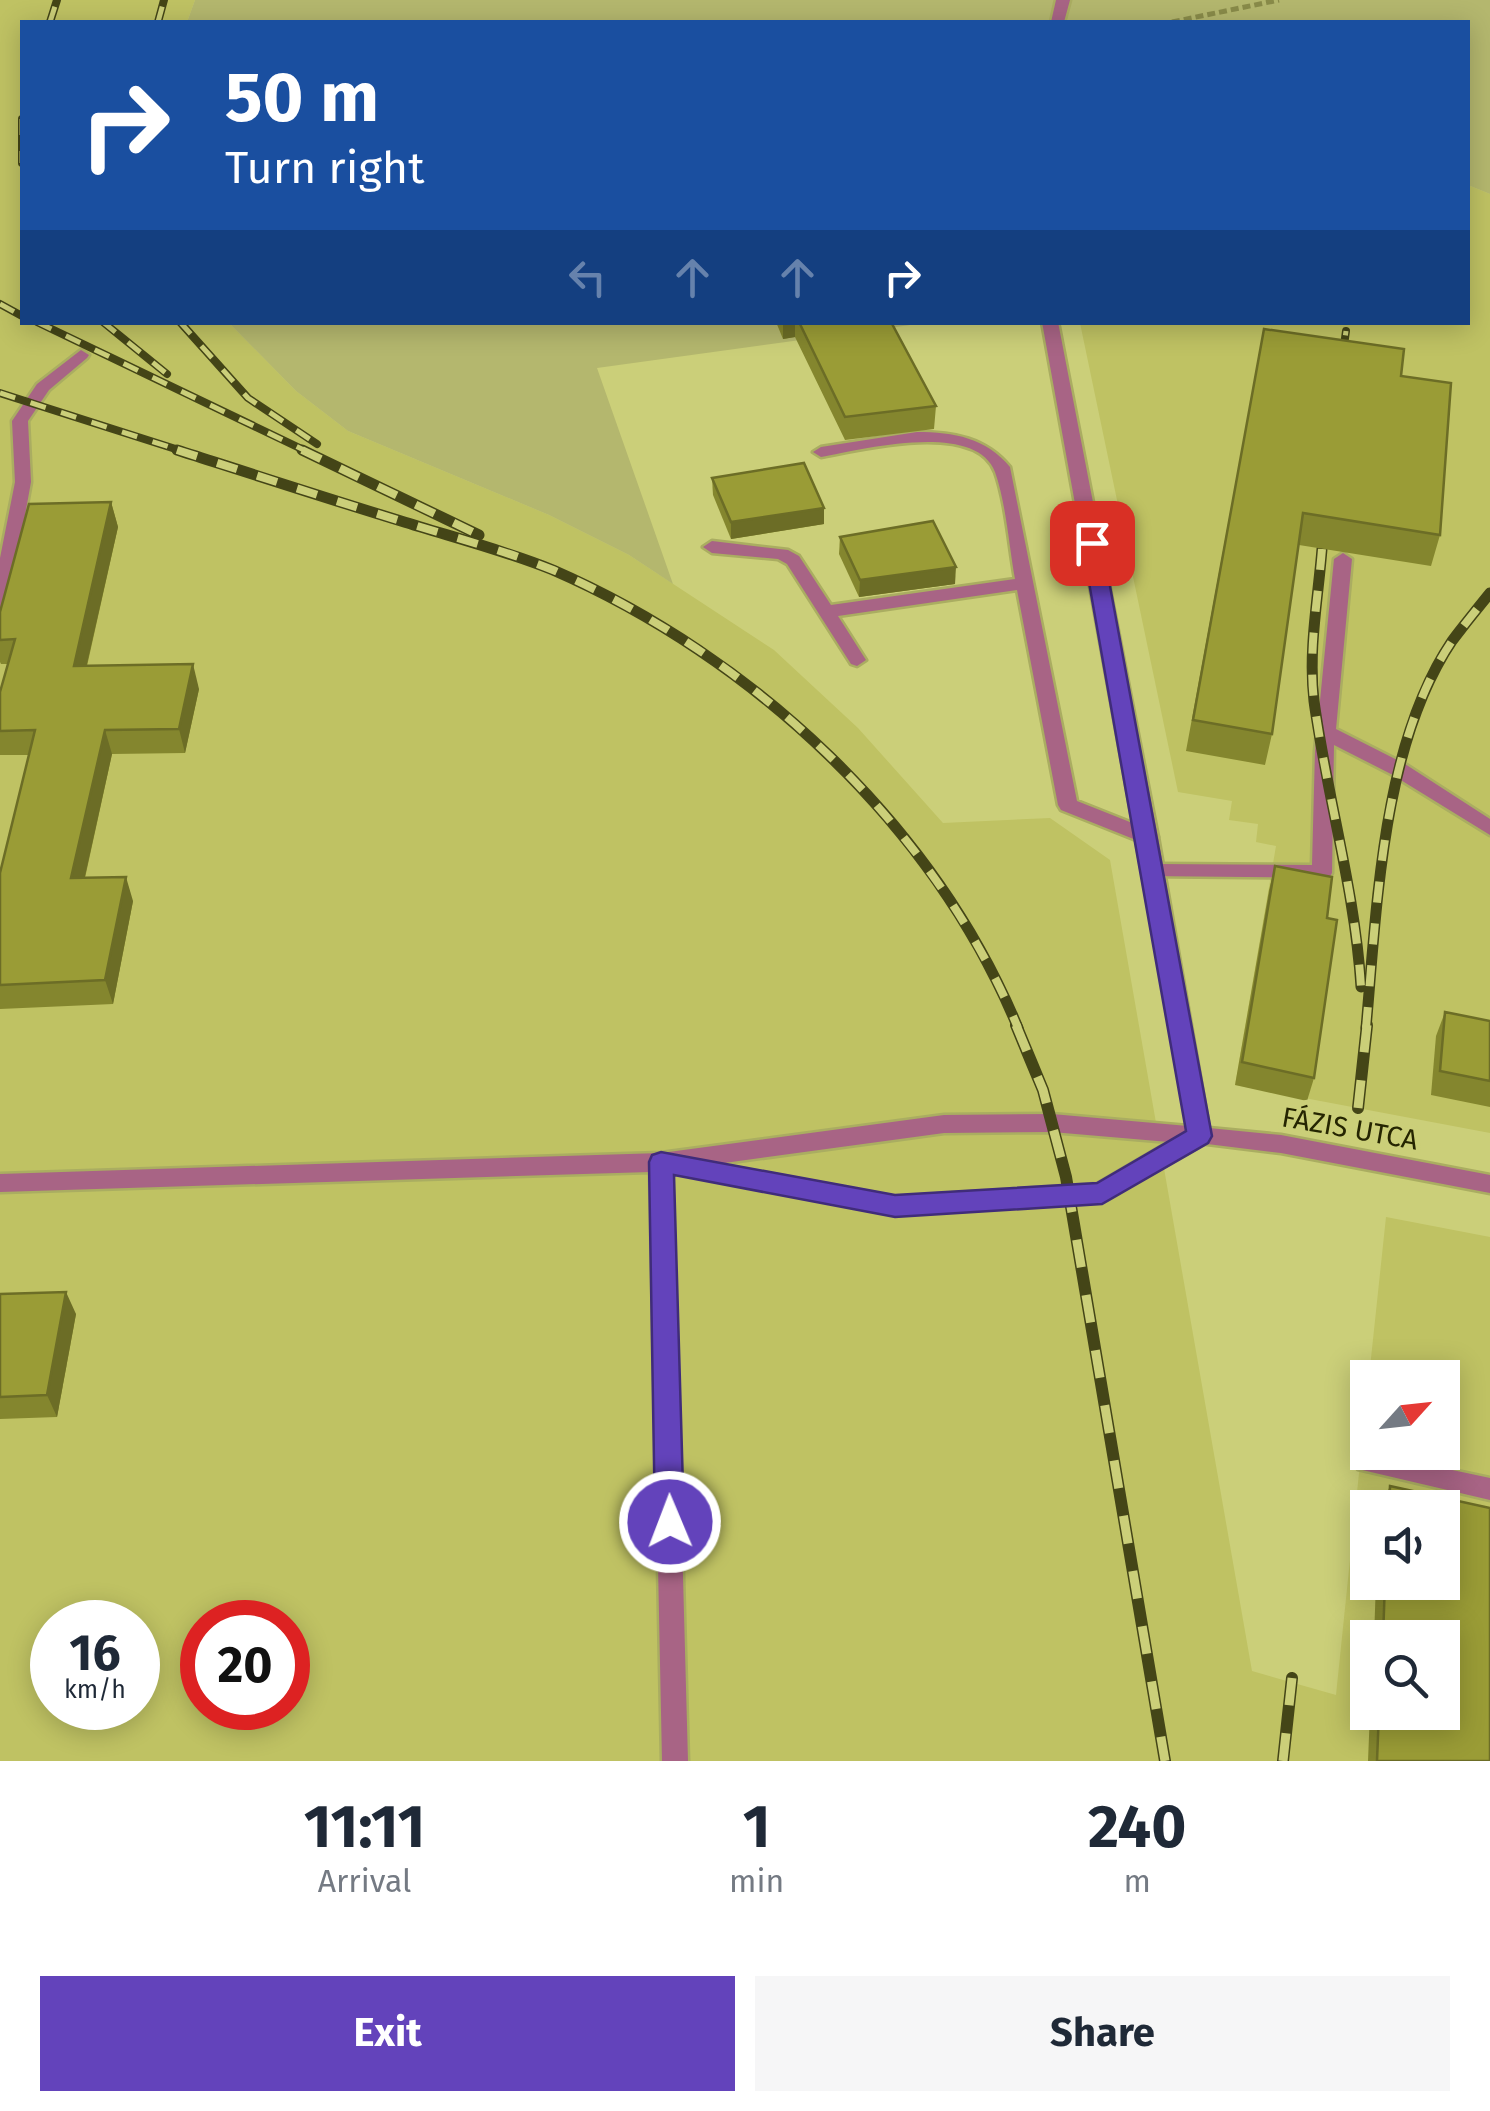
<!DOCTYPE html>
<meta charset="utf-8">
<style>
:root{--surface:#fff;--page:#f6f6f7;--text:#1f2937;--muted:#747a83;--accent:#6343bb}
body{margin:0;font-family:"Fira Sans",sans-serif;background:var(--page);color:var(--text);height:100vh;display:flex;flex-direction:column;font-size:38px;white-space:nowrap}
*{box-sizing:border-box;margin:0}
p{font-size:32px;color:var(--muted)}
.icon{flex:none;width:55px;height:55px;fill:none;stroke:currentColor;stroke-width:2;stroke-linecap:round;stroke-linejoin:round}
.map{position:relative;height:1761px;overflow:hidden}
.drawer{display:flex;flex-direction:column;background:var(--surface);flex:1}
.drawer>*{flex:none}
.banner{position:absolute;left:20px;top:20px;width:1450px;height:305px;border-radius:0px;box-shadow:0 5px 25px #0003;background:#1a4fa0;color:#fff;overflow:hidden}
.needle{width:65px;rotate:63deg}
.tools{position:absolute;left:1350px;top:1360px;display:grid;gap:20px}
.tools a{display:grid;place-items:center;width:110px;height:110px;border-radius:0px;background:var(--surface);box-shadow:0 5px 25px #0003;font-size:50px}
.speed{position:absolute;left:30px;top:1600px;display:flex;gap:20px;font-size:50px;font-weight:700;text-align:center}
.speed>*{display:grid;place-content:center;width:130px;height:130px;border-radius:50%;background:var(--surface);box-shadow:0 5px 25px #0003;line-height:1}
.speed small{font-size:25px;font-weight:400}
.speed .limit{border:15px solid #d22;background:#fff;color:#111}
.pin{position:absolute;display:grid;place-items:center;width:85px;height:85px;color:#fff;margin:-42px;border-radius:20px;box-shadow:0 5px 15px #0006}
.me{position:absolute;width:110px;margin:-55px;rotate:359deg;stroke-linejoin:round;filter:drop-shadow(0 0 8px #0008)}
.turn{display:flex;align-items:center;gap:35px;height:210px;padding:0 40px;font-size:45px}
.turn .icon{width:130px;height:130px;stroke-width:2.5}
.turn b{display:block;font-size:70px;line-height:85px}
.lanes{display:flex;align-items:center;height:95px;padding:0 40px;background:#0003;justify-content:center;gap:50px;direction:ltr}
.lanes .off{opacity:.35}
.eta{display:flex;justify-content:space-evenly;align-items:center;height:170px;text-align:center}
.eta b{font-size:60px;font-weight:700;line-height:70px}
.primary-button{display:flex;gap:20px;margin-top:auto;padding:20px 40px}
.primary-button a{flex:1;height:115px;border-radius:0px;background:var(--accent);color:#fff;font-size:40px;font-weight:700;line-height:115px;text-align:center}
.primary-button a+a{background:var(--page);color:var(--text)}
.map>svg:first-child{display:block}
.built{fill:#bfc263;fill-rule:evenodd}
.green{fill:#b4b76e}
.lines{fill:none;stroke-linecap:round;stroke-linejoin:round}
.service-casing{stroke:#aaad61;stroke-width:5}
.minor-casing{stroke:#aaad61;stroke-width:5}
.path{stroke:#898b49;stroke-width:5;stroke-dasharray:8 4;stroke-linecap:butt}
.service{fill:#a86485;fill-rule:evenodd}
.minor{fill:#a86485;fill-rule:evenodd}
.rail-far2-casing{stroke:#444517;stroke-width:8}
.rail-far1-casing{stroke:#444517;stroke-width:11}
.rail-casing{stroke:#444517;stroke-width:12}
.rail-far2{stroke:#cbcf79;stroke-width:5;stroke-dasharray:16;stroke-linecap:butt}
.rail-far1{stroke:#cbcf79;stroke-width:8;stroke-dasharray:21;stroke-linecap:butt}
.rail{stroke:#cbcf79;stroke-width:9;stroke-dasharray:28;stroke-linecap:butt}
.wall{fill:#84862e}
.shaded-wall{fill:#6c6d26}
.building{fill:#9a9c36;stroke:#6c6d26;stroke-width:2.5}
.route{fill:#6343bb;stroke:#402c7a;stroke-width:2.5}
.labels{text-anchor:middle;stroke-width:10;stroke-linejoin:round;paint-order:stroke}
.street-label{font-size:28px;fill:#252501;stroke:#cbcf79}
</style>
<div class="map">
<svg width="1490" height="1761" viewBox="0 0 1490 1761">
<rect width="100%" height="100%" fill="#cbcf79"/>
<g class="built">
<path d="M0,0H195L187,22H22V322L229,323L296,391L348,431L549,515L629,555L774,650L858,728L943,823L1050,818L1110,860L1252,1671L1336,1695L1367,1396L1368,1452H1442V1378L1369,1377L1386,1217L1490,1237V1761H0ZM1368,1508H1442V1582H1368ZM52,1622H138V1708H52ZM202,1622H288V1708H202ZM1368,1638H1442V1712H1368Z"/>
<polygon points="1468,185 1490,194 1490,1133 1235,1085 1276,846 1256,842 1258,824 1229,820 1232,801 1178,792 1080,323 1468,322"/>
</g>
<g class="green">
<polygon points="195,0 1490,0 1490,194 1468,185 1468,22 187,22"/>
<polygon points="229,323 925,323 597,368 673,584 629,555 549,515 348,431 296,391"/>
</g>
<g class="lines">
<g class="service-casing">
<g id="service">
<polygon points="81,350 89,355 87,358 49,390 28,421 31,482 9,604 0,610 0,558 15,482 12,421 37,384"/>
<path d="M917,432C954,432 986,438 1010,467L1077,801L1155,832L1158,837L1155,842H1141L1061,810L1058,805L1017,590L838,616L866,660L857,666L851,664L787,564L778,559L712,553L703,547L712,541L788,550L799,556L831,605L1015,579C1009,546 1006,503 995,472C975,420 860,450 821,457L813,452L821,447Z"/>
<polygon points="1343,553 1352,559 1336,729 1405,764 1490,819 1490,835 1391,774 1334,745 1332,873 1329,878 1147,876 1144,871 1147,866 1154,864 1312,865 1315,751 1334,559"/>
<path d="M1052,1114L1199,1127L1207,1130L1210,1136L1207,1142L1101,1202L895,1215L672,1171L688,1761H662L650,1172L0,1192V1174L661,1153L944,1115ZM1052,1132L1169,1142L1097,1184L895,1197L717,1164L944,1133Z"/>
<polygon points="1367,1450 1368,1452 1490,1478 1490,1500 1358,1469 1355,1461 1358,1453"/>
</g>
</g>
<g class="minor-casing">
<g id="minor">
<polygon points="1056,0 1070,0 1064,22 1051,22"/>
<polygon points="1042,322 1058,322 1158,837 1209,1128 1281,1135 1490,1175 1490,1193 1281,1153 1191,1142"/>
</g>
</g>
<polyline class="path" points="1172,22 1279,0"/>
<use href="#service" class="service"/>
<use href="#minor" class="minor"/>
<g class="rail-far2-casing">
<g id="rail-far2">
<polyline points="50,22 57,0"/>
<polyline points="158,22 164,0"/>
<polyline points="22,119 22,163"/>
<polyline points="0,304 22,316"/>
<polyline points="37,322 308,452"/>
<polyline points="103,322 167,374"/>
<polyline points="180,322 248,398 317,444"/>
<polyline points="1341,367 1346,331"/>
<polyline points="0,393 185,452"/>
</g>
</g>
<g class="rail-far1-casing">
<g id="rail-far1">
<path d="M177,450C252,474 326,498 401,521C452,537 504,550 553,570C753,657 934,825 1018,1028"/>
<polyline points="302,450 479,535"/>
<path d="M1322,549C1318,599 1308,651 1314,701C1327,797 1355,890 1361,987"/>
<path d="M1366,1028C1377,906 1382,745 1452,641C1464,625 1477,609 1490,593"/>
</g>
</g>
<g class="rail-casing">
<g id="rail">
<polyline points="1016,1025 1043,1090 1066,1177 1165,1761"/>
<polyline points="1358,1108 1367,1025"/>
<polyline points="1283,1761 1292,1678"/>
</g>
</g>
<use href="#rail-far2" class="rail-far2"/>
<use href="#rail-far1" class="rail-far1"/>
<use href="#rail" class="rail"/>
</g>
<g class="wall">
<polygon points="776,322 895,322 891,323 936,406 934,429 845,440 795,337 783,339"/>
<polygon points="1264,329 1401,376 1440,535 1431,566 1299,545 1272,734 1265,765 1186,751"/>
<polygon points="712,478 824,508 824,524 731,539 713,495"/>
<polygon points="111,502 118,527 87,666 199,689 185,753 112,754 85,878 133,901 113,1004 0,1009 0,873 29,755 0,755 0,692 8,664 1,664 0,662 0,612"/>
<polygon points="840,537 955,584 859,597 839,554"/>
<polygon points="1275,866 1327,918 1314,1078 1307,1101 1235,1085 1269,890"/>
<polygon points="1445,1012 1490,1021 1490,1107 1431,1095 1436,1036"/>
<polygon points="0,1294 76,1314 57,1417 0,1419"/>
<polygon points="1390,1486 1490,1508 1490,1761 1368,1761 1370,1712 1442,1712 1442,1638 1374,1638 1376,1582 1442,1582 1442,1508 1380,1508"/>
</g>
<g class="shaded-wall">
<polygon points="783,322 795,322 795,337 783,339"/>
<polygon points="111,502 118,527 81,690 74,666"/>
<polygon points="824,508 824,524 731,539 731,522"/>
<polygon points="956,567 955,584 859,597 860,580"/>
<polygon points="193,664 199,689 185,753 179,729"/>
<polygon points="105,730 112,754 79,903 71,878"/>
<polygon points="126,877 133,901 113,1004 105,980"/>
<polygon points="66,1292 76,1314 57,1417 47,1395"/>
</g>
<g class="building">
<polygon points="799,322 891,322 936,406 845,417"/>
<polygon points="1264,329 1404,349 1401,376 1451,383 1440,535 1303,513 1272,734 1193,720"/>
<polygon points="804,463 824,508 731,522 712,478"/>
<polygon points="111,502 74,666 193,664 179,729 105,730 71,878 126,877 105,980 0,985 0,873 35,730 0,731 0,692 15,639 0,640 0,612 29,504"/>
<polygon points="933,521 956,567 860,580 840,537"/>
<polygon points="1275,866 1332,877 1327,918 1337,920 1314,1078 1242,1062"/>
<polygon points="1445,1012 1490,1021 1490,1081 1440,1071"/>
<polygon points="66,1292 47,1395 0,1397 0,1294"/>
<polygon points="1390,1486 1490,1508 1490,1761 1377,1761 1379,1712 1442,1712 1442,1638 1383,1638 1385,1582 1442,1582 1442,1508 1389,1508"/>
</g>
<polygon class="route" points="1092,537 1102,543 1212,1136 1208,1143 1102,1204 895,1217 674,1175 684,1522 680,1531 670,1535 659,1531 655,1522 649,1162 652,1155 661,1152 895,1195 1097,1183 1186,1131 1082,543"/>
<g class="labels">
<g class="street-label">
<text transform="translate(1350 1128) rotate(10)" y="10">FÁZIS UTCA</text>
</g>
</g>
</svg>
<div class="tools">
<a><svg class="needle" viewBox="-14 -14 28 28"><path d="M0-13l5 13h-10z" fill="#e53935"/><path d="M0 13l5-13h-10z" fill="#747a83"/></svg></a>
<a><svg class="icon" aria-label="sound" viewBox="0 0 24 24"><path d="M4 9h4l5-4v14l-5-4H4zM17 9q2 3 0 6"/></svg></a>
<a><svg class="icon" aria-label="search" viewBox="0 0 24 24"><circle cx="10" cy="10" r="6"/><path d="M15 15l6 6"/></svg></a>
</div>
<div class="speed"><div>16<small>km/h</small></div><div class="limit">20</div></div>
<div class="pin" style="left:1092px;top:543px;background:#d93025"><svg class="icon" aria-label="arrive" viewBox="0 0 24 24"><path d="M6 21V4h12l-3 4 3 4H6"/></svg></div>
<svg class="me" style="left:670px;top:1522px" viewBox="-20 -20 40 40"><circle r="17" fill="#6343bb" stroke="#fff" stroke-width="3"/><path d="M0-11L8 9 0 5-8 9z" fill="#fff"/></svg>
<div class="banner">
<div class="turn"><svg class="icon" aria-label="right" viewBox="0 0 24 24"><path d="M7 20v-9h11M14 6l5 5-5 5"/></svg><div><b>50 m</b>Turn right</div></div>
<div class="lanes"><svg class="icon off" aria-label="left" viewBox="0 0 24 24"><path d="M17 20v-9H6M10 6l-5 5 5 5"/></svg><svg class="icon off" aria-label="ahead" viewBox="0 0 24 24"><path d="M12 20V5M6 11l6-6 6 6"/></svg><svg class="icon off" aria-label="ahead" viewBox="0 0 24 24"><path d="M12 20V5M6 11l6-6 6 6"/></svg><svg class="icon" aria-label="right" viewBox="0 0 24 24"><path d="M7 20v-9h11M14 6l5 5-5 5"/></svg></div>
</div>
</div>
<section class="drawer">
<div class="eta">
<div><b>11:11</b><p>Arrival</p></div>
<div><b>1</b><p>min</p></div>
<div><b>240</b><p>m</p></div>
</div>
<div class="primary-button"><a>Exit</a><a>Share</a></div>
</section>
